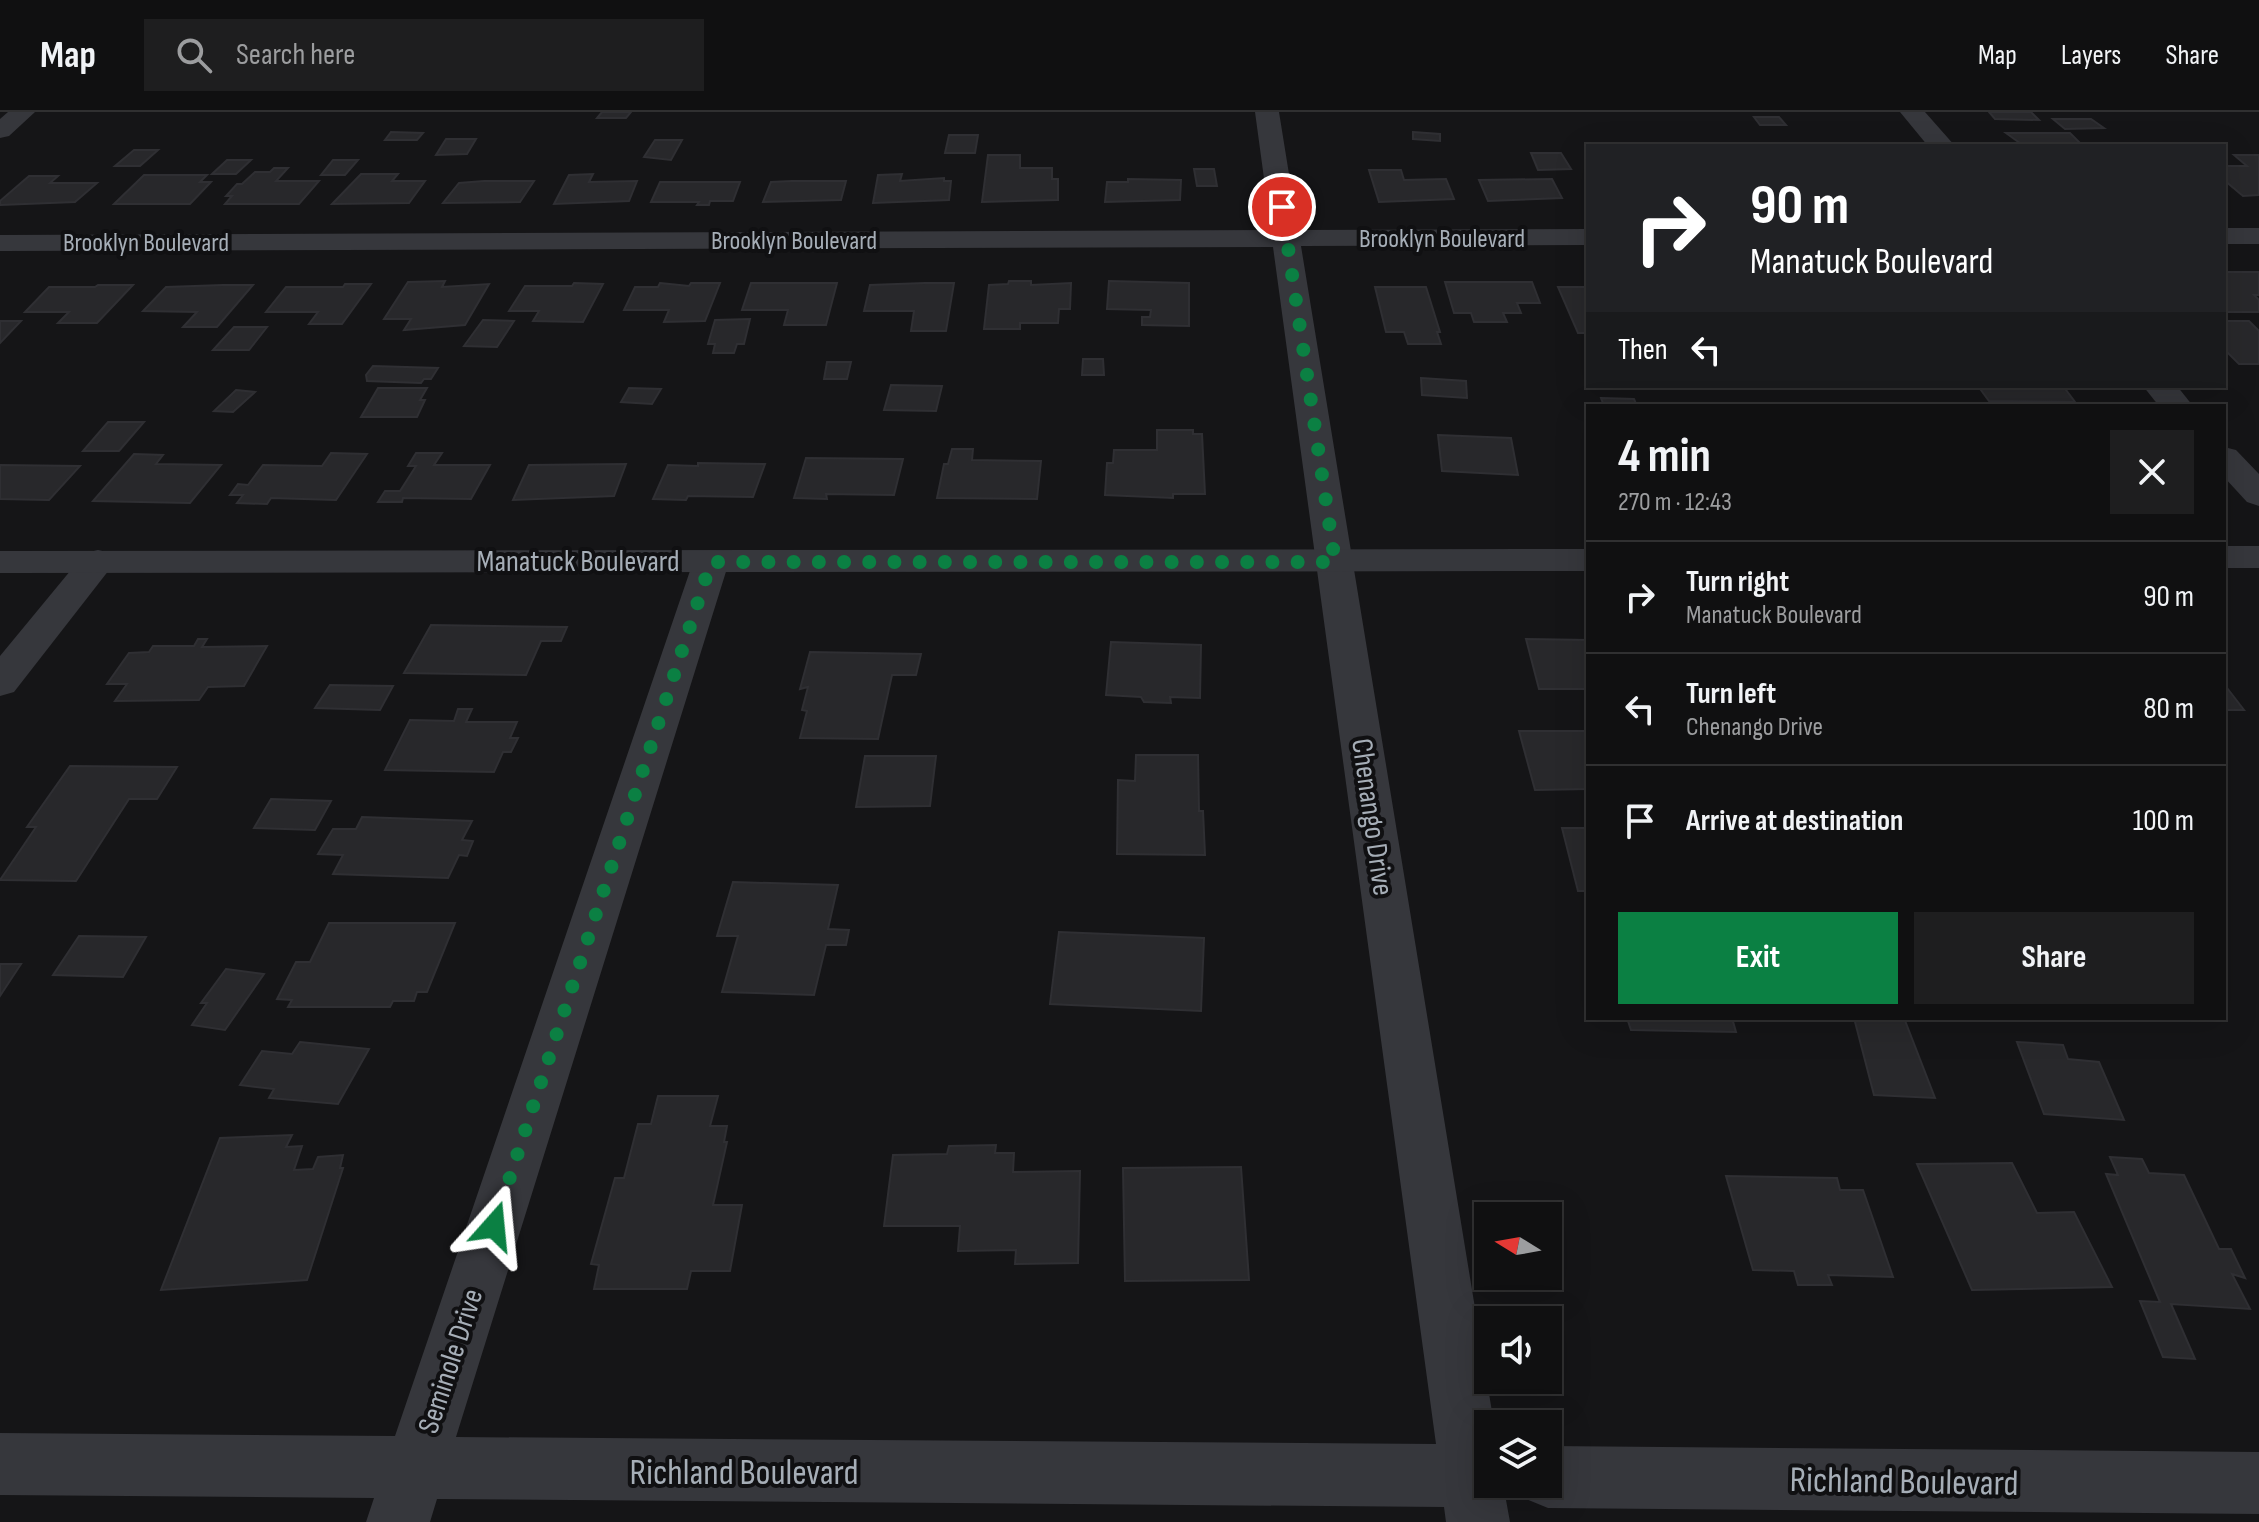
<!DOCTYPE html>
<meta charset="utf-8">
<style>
:root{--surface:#101011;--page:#1e1e1f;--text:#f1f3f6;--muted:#9c9d9f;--line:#303031;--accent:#0b8043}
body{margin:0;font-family:"Sofia Sans Condensed",sans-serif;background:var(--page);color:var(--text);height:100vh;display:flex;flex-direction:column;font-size:30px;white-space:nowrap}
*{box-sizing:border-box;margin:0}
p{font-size:26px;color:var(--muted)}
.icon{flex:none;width:44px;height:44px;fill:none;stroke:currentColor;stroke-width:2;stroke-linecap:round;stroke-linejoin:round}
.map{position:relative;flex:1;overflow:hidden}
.panel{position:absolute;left:1586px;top:292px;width:640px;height:616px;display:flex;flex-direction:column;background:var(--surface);border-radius:0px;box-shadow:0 8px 32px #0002,0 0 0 2px var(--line)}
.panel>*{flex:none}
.top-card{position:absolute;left:1586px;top:32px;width:640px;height:244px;border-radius:0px;box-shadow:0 8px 32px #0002,0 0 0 2px var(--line);background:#202124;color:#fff;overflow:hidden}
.needle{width:52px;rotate:281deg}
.fabs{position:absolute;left:1474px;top:1090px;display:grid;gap:16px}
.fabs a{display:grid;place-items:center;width:88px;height:88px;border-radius:0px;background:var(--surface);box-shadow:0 8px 32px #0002,0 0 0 2px var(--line);font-size:40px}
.pin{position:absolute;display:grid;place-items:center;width:68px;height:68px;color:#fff;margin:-34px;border:4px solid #fff;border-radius:50%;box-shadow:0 2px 8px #0007}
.me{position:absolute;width:88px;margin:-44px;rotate:18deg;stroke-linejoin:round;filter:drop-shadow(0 0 6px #0008)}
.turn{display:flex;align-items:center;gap:28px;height:168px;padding:0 32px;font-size:36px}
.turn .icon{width:104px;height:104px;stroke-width:2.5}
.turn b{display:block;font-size:56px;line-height:68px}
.then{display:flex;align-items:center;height:76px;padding:0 32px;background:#0003;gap:16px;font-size:30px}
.round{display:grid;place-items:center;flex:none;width:84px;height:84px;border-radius:0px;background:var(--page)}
.headline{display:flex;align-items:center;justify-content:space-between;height:136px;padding:0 32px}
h1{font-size:48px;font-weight:700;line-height:60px}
.action{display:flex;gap:16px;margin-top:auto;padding:16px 32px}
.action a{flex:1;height:92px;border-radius:0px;background:var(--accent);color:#fff;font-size:32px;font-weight:700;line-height:92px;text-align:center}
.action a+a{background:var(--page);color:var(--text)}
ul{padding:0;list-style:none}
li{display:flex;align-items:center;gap:24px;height:112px;padding:0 32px;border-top:2px solid var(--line)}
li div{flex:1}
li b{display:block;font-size:30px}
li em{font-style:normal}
header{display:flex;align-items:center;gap:48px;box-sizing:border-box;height:112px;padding:0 40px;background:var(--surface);border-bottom:2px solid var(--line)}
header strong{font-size:38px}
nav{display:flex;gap:44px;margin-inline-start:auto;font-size:28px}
.search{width:560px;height:72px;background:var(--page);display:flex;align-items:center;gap:20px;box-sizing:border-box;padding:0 28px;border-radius:0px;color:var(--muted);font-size:30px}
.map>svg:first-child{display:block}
.building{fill:#28282b;stroke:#2f2f33;stroke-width:2}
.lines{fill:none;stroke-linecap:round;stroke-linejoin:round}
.minor{fill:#36373c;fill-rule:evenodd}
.tertiary{fill:#36373c;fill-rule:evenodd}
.route{stroke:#0b8043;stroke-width:14;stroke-dasharray:0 25.2}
.labels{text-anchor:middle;stroke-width:8;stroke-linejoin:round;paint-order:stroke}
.far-street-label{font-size:26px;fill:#a6aeb7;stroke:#101012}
.street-label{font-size:30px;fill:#a6aeb7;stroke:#101012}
.near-street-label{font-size:36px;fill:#a6aeb7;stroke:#101012}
</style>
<header>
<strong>Map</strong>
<div class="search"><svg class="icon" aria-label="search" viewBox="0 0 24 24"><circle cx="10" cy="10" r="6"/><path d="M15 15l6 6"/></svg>Search here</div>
<nav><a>Map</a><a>Layers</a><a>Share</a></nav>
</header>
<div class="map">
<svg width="2259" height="1410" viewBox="0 0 2259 1410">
<rect width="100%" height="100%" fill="#151517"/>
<g class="building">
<polygon points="602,0 631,0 626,6 597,6"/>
<polygon points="1989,0 2031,0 2039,8 1995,7"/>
<polygon points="1754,5 1779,5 1786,13 1760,13"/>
<polygon points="2053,7 2091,7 2104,16 2065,17"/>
<polygon points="391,20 423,21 417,28 385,28"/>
<polygon points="1413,20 1440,22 1440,29 1413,27"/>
<polygon points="2006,21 2070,21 2083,34 2024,34"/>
<polygon points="949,23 978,23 975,41 945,41"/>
<polygon points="446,27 476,27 467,42 436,43"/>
<polygon points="655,28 682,28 671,48 644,45"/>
<polygon points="134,38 158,38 140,54 115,54"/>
<polygon points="1531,41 1561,41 1571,57 1538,58"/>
<polygon points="988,43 1020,43 1020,56 1052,56 1052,67 1058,67 1058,88 982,90"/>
<polygon points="2234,43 2259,43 2259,83 2243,84 2224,68 2224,54 2247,54"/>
<polygon points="227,48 251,48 236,62 212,62"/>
<polygon points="333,48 358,48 345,63 321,63"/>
<polygon points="274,56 288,56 276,69 319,69 299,92 225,92 232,84 226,84 237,72 242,72 255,60 270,60"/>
<polygon points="1194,57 1214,57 1217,74 1197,74"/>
<polygon points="1369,58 1401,58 1404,68 1446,67 1454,87 1379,90"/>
<polygon points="361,62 398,62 392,69 425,69 409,91 332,92"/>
<polygon points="593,62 589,70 637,69 629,89 554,92 569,63"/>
<polygon points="902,62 900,69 944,66 944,69 951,69 949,88 873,91 878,63"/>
<polygon points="144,63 207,63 200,70 211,70 190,92 114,92"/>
<polygon points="29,64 58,64 50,71 97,71 75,90 0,93 0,89"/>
<polygon points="1128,67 1181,68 1180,88 1105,90 1107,70 1128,70"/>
<polygon points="1552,67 1562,86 1488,89 1479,68"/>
<polygon points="484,69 534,69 520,90 443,91 459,71"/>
<polygon points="792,69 846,69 841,88 763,90 771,70"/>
<polygon points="660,70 740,70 733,89 710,89 709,93 697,93 699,90 651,90"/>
<polygon points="2224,160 2259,160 2259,183 2254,183 2259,188 2259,200 2224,200"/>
<polygon points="445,169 442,175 489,172 465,213 404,218 411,207 384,207 408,170"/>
<polygon points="1009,169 1031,169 1031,173 1071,171 1070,197 1059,197 1058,211 1020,211 1020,217 984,217 989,173 1008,172"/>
<polygon points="1109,169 1189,171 1189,214 1142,213 1142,205 1150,205 1151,198 1107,197"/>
<polygon points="1445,170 1532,170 1540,191 1517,191 1521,201 1503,201 1507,210 1474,210 1471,201 1454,201"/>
<polygon points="574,171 603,172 583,210 533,209 539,199 509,199 525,174 572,174"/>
<polygon points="660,171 689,174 691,171 720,171 705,209 664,210 669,198 624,198 635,175 658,175"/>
<polygon points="751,171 837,171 826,213 784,213 788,198 742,198"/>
<polygon points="925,171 954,171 946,219 911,219 914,199 864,199 870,173"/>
<polygon points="345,172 371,172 342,212 309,212 318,200 266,200 286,175 343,175"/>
<polygon points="98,173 133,173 97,211 58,211 69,200 25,200 49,175 95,175"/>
<polygon points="223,173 253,173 217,215 183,215 197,200 143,199 166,175"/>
<polygon points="1375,175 1426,175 1440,220 1437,220 1441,232 1408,232 1404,220 1386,220"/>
<polygon points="1558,175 1588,175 1588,221 1578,221"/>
<polygon points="750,207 744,232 737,232 734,241 713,241 715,232 708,232 715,208"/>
<polygon points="483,208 514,209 497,235 464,234"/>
<polygon points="0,209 21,209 0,231"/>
<polygon points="2224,209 2249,209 2259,219 2259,252 2239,252 2224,237"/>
<polygon points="234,215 267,215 249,238 213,238"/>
<polygon points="1083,247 1103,247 1104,263 1082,263"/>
<polygon points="827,250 851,250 847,267 824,267"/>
<polygon points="373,254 438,256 431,267 424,267 421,271 367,269 366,263"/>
<polygon points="1421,266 1466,269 1467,286 1422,283"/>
<polygon points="891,273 942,274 936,299 884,298"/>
<polygon points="1978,274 2063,274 2075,290 1989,289"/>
<polygon points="378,276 427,276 420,288 425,288 417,305 361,305"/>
<polygon points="629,276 661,277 652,292 621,290"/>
<polygon points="236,278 255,280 233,300 214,299"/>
<polygon points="1601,286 1634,287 1637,294 1604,294"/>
<polygon points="108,310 144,310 119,339 83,339"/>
<polygon points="1157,318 1193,318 1193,322 1202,322 1205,382 1173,382 1173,386 1105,383 1107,351 1113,351 1114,338 1157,338"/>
<polygon points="1438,323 1511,326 1518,363 1442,359"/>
<polygon points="952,337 973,337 972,348 1041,349 1037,387 937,386 944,352 948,352"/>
<polygon points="331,341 367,342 336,388 271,386 267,392 237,391 243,383 230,383 238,372 248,373 263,353 322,354"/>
<polygon points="416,341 442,341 434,353 490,353 471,387 403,386 402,390 378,390 385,379 400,379 416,354 408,354"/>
<polygon points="134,342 163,343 156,352 221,353 190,391 93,389"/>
<polygon points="806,346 903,347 894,383 826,382 827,387 794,386"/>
<polygon points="698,351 765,352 753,385 688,384 686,388 653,387 668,353 698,354"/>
<polygon points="626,352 614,384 513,388 529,353"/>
<polygon points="0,353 80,354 49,388 0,387"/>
<polygon points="431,513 567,515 561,529 541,529 526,563 404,561"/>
<polygon points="198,527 207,527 202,535 267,534 244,574 208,575 199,588 115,589 127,572 107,572 129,541 149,540 153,534 194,534"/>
<polygon points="1526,527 1588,528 1588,577 1539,577"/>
<polygon points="1111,530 1201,533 1200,586 1170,585 1171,591 1144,590 1141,585 1106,583"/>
<polygon points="810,540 921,542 916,563 892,563 878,627 800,626 807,599 802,598 808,575 800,577"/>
<polygon points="2224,572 2244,598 2224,598"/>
<polygon points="330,573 393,574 380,598 315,596"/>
<polygon points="458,597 472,597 466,610 517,610 510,626 518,626 511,640 503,640 494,660 385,658 410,608 454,609"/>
<polygon points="1519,619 1588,619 1588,677 1535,678"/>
<polygon points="1136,643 1198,643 1199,699 1203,699 1205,743 1117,742 1118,668 1135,669"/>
<polygon points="865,644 936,644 930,694 856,695"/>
<polygon points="70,654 177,655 157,687 129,687 76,769 0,768 36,715 27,715"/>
<polygon points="271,687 331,689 315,718 254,716"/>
<polygon points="362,705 472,709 462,728 473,729 467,744 459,743 448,766 333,762 343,743 318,742 333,717 356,717"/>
<polygon points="1562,716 1588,716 1588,779 1578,779"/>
<polygon points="733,770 838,773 828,817 849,818 846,833 826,833 814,883 722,880 738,824 717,824"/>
<polygon points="329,811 455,811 427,880 417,880 414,889 393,889 390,895 288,895 292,888 277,887 296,850 310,850"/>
<polygon points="1059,820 1204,826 1201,899 1050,892"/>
<polygon points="79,824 146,825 123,865 53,863"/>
<polygon points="0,852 21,852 0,884"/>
<polygon points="226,857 264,862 225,918 192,913 207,891 201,891"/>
<polygon points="1627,906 1732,906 1736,920 1631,918"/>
<polygon points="1854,906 1904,906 1935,986 1874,983"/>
<polygon points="300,930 369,937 338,992 269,986 274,977 240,973 262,939 292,942"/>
<polygon points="2017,930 2063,933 2068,947 2099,950 2124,1008 2044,1002"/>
<polygon points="658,984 718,984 710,1014 727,1014 724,1030 727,1030 713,1093 742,1093 730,1159 691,1159 687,1177 594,1177 599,1153 591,1152 615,1066 624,1066 638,1012 651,1012"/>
<polygon points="292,1023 286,1035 302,1034 294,1058 313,1057 318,1045 343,1043 340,1056 343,1056 307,1168 161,1178 220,1026"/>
<polygon points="996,1033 995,1041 1014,1041 1013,1060 1080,1059 1078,1151 1015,1152 1016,1138 958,1139 960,1114 884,1114 893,1043 947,1042 949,1034"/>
<polygon points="2110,1045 2142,1047 2149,1061 2184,1063 2219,1137 2231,1137 2245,1166 2232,1162 2250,1197 2171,1192 2195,1247 2163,1245 2140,1189 2160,1190 2106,1062 2118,1063"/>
<polygon points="2012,1051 2037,1101 2074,1100 2112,1175 1972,1178 1917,1052"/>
<polygon points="1241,1055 1249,1168 1125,1169 1123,1056"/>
<polygon points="1726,1064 1837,1066 1840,1078 1863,1078 1893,1165 1828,1163 1832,1173 1798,1173 1794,1159 1753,1158"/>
</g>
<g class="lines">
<g class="minor">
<polygon points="8,0 35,0 9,24 0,26 0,7"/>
<polygon points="1255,0 1279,0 1298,118 1588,117 1588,133 1301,134 1494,1312 1488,1312 1488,1372 1516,1372 1510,1386 1506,1388 1510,1410 1446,1410 1444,1395 437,1387 430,1410 366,1410 374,1386 0,1383 0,1321 395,1324 693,450 698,442 711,439 724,442 729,450 456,1325 1436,1332 1273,135 0,139 0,123 1271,118"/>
<polygon points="1900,0 1925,0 1955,34 1928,34"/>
<rect x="2224" y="116" width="35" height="16"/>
<polygon points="2143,274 2177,274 2193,294 2159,294"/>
<polygon points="2224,335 2236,338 2259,362 2259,394 2247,390 2224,365"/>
<polygon points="98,438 111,441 116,449 14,580 0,584 0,544 85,441"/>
<polygon points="1548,1334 2259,1340 2259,1402 1548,1396 1526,1387 1520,1372 1548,1372"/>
</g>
<g class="tertiary">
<rect x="2224" y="434" width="35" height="22"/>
<polygon points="1588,437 1588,459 0,461 0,439"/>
</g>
</g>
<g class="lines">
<polyline class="route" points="494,1114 711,450 1335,450 1282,95"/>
</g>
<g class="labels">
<g class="far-street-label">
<text x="1442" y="135">Brooklyn Boulevard</text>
<text x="794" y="137">Brooklyn Boulevard</text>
<text x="146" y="139">Brooklyn Boulevard</text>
</g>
<g class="street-label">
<text x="578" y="459">Manatuck Boulevard</text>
<text transform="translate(1373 705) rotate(82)" y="10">Chenango Drive</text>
<text transform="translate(450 1249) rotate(-72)" y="10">Seminole Drive</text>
</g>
<g class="near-street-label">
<text x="744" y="1372">Richland Boulevard</text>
<text transform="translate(1904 1368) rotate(1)" y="13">Richland Boulevard</text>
</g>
</g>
</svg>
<div class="fabs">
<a><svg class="needle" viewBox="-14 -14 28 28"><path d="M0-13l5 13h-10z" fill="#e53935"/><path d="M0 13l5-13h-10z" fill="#9c9d9f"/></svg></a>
<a><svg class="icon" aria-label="sound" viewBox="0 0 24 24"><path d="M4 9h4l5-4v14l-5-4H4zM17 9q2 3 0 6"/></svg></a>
<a><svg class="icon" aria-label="layers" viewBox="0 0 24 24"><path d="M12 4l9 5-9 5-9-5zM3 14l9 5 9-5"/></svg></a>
</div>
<div class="pin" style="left:1282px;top:95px;background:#d93025"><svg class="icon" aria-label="arrive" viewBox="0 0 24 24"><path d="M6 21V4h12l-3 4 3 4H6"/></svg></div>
<svg class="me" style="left:494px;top:1114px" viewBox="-20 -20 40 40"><path d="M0-17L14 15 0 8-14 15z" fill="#0b8043" stroke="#fff" stroke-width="4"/></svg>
<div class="top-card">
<div class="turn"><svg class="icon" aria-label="right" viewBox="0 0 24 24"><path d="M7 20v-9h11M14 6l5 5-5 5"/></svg><div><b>90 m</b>Manatuck Boulevard</div></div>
<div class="then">Then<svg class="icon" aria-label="left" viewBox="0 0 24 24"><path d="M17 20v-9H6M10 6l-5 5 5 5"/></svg></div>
</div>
<section class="panel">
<div class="headline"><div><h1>4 min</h1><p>270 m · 12:43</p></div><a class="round"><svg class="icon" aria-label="close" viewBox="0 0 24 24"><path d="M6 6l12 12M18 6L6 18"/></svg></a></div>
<ul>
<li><svg class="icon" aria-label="right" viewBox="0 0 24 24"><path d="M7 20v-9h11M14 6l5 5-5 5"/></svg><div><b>Turn right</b><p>Manatuck Boulevard</p></div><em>90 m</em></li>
<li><svg class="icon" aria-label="left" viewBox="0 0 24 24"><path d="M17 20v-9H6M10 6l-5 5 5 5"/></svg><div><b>Turn left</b><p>Chenango Drive</p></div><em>80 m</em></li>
<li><svg class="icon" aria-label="arrive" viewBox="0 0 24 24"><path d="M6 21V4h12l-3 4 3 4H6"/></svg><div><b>Arrive at destination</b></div><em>100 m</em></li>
</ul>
<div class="action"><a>Exit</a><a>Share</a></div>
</section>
</div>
